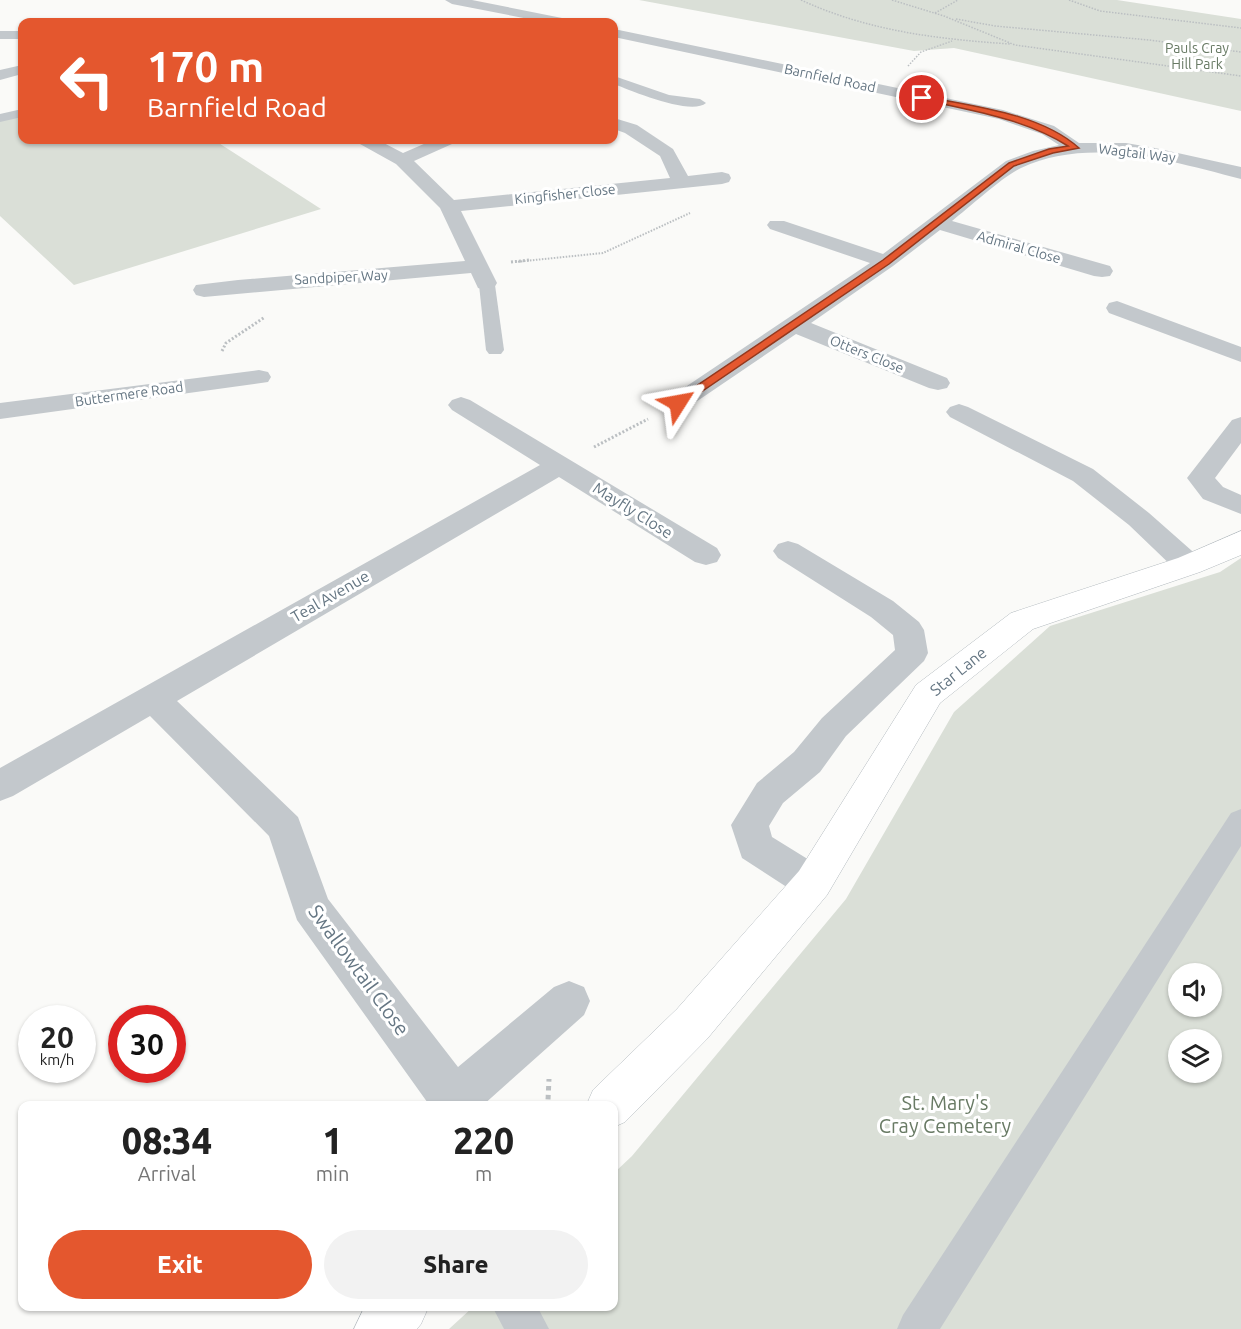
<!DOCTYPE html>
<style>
:root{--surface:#fff;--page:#f2f2f2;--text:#222;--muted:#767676;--accent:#e4572e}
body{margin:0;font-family:Ubuntu,sans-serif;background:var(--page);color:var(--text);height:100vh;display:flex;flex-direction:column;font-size:22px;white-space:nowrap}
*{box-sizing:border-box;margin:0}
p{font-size:20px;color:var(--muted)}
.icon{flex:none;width:33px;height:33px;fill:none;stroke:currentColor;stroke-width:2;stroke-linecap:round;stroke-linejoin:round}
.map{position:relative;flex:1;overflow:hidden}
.panel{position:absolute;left:18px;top:1101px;width:600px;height:210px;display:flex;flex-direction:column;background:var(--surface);border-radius:12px;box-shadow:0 2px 4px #0004}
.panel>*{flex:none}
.banner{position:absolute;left:18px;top:18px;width:600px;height:126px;border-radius:12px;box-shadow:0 2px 4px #0004;background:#e4572e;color:#fff;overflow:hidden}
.controls{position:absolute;left:1168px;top:963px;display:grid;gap:12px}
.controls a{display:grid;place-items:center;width:54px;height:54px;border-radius:50%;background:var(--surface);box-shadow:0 2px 4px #0004;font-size:30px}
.speed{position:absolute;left:18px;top:1005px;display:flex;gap:12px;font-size:30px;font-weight:700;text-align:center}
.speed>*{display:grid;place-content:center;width:78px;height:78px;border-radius:50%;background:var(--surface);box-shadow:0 2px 4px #0004;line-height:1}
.speed small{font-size:15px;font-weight:400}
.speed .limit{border:9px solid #d22;background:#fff;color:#111}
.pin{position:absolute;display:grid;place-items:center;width:51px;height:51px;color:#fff;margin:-26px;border:3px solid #fff;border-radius:50%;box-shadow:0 2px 6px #0007}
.me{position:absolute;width:66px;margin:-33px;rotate:56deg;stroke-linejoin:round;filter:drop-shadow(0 0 4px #0008)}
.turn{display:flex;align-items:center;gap:21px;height:126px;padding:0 30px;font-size:27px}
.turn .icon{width:78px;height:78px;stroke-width:2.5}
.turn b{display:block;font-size:42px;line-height:51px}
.eta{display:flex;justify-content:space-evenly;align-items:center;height:102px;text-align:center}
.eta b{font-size:36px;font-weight:800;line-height:42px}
.action{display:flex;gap:12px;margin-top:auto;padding:12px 30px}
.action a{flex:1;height:69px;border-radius:36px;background:var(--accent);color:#fff;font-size:24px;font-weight:800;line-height:69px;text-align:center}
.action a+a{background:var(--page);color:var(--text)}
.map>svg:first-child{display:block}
.green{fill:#dadfd7;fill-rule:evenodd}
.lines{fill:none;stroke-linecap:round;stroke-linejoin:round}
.secondary-casing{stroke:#b3babf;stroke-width:1}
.path-far3{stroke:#bbbfc2;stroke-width:1.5;stroke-dasharray:1.5 1.5;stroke-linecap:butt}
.path-far2{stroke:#bbbfc2;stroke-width:2;stroke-dasharray:1.5 1.5;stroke-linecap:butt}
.path-far1{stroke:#bbbfc2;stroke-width:3;stroke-dasharray:2 2;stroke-linecap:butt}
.path{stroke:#bbbfc2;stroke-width:5;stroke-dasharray:4.5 4.5;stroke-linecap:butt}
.lane{fill:#c3c8cc;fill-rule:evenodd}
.street{fill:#c3c8cc;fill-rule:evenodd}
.secondary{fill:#fff;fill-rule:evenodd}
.route{fill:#e4572e;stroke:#94391e;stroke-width:1.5}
.labels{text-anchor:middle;stroke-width:6;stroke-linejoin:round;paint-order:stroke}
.far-park-label{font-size:14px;fill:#687a64;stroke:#fff}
.far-street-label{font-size:14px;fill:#657683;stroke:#fff}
.street-label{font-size:16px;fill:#657683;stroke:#fff}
.near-street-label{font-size:20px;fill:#657683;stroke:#fff}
.near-park-label{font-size:20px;fill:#687a64;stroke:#fff}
</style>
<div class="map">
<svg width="1241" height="1329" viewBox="0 0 1241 1329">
<rect width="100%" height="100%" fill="#fafaf8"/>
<g class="green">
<polygon points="639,0 1117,0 1241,19 1241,111 954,48 914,51"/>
<polygon points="22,115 22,140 214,140 321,209 74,285 0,216 0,120"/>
<path d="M1241,558V1329H449L473,1307L614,1306V1173L632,1156L846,899L954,712L1050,626L1220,572ZM1179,974H1212V1006H1179ZM1179,1040H1212V1072H1179Z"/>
</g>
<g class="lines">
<g class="secondary-casing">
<g id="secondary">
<polygon points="1241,531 1241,555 1200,572 1033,629 940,703 827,895 707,1039 625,1122 614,1127 614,1106 586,1106 593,1090 677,1009 799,871 916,685 1011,613 1178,558"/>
<polygon points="365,1306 429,1306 421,1324 417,1329 354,1329"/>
</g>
</g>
<g class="path-far3">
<path d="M801,0C868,31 937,39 1010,44"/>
<polyline points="892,0 944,16 1015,45 1241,76"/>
<polyline points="1069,0 1100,11 1241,28"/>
<polyline points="935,13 958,0"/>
<polyline points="956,19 995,26 1149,40 1241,52"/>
<polyline points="908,66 921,52 952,41"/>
</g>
<polyline class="path-far2" points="515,262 603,253 690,213"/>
<g class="path-far1">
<polyline points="511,262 530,260"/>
<polyline points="222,351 226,343 265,317"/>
<polyline points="594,447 648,419"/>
</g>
<polyline class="path" points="542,1106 548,1100 549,1079"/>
<g class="lane">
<path d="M614,76L669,95L700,99L706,103C691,116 632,91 614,84Z"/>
<polygon points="22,109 22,117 0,122 0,114"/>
<polygon points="487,280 495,285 504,350 501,354 489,354 486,350 479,285"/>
<polygon points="1241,809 1241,846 940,1329 897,1329 903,1315 1231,813"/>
<polygon points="492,1306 537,1306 549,1329 504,1329"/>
</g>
<g class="street">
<polygon points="445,0 472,0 562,18 569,22 544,22 452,4"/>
<path d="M614,29L1003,110L1054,126L1079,143H1126L1155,148L1241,167V179C1170,161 1091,136 1021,168C1002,177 970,207 952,221L1110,266L1113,271L1110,276L1102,277L1094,276L940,230L893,266L811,323L947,378L950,383L947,388L938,390L929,388L796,334L687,408L678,411L669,408L665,403L669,398L870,263L770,229L767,225L770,221H784L883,254L1006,161L1033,151L1059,145L1042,134L999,119L614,37Z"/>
<rect x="0" y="31" width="22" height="8"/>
<polygon points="22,65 22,74 0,80 0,70"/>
<polygon points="614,118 637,125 673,149 688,176 722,172 729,174 731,178 729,182 722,184 461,211 497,283 494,288 486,290 478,288 471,273 204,297 196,295 193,290 196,285 238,280 465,261 440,208 396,164 360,144 358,140 378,140 403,153 433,140 454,140 452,144 414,161 454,200 670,178 660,156 625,133 614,129"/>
<polygon points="1117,301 1241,347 1241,362 1109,313 1106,308 1109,303"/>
<polygon points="259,370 268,372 271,377 268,382 0,419 0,403"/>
<polygon points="461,397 470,400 717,548 721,555 717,562 706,565 695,562 559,477 177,701 298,817 328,899 458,1067 554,987 569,981 584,987 590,1001 584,1015 482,1106 430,1106 297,920 269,836 150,716 13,796 0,801 0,768 540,465 452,410 448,405 452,400"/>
<polygon points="959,404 968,407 1093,469 1149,513 1200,558 1204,565 1200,572 1189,575 1178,572 1129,525 1073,481 950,417 946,412 950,407"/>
<polygon points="1241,417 1241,443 1215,478 1223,487 1241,495 1241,514 1203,499 1187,478 1232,420"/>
<polygon points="788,541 798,544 893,601 919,622 924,630 928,653 924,661 846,736 820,772 783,803 769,826 772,837 827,871 833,883 827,895 813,900 799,895 742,858 731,825 757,783 794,752 822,718 895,650 893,635 871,617 778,558 773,551 778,544"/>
</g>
<use href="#secondary" class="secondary"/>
</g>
<path class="route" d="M922,96C972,106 1040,113 1079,148L1053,153L1014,166L889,264L682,405H674V401L883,260L1009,163L1049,149L1068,146C1023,118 972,111 920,99Z"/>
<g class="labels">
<g class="far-park-label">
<text x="1197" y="53">Pauls Cray<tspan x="1197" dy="16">Hill Park</tspan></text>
</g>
<g class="far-street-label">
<text transform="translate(830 78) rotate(12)" y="5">Barnfield Road</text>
<text transform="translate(1137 153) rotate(7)" y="5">Wagtail Way</text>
<text transform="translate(565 194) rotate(-6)" y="5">Kingfisher Close</text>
<text transform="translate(1019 247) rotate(16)" y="5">Admiral Close</text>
<text transform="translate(341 277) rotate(-3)" y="5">Sandpiper Way</text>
<text transform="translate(867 354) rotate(22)" y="5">Otters Close</text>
<text transform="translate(129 394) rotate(-8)" y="5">Buttermere Road</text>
</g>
<g class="street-label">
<text transform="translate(633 510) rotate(32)" y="6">Mayfly Close</text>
<text transform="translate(330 596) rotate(-30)" y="6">Teal Avenue</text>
<text transform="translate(958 671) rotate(-39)" y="6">Star Lane</text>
</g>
<g class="near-street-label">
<text transform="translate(359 970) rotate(54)" y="7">Swallowtail Close</text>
</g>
<g class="near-park-label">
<text x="945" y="1110">St. Mary's<tspan x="945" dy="23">Cray Cemetery</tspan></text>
</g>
</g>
</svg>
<div class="controls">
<a><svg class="icon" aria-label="sound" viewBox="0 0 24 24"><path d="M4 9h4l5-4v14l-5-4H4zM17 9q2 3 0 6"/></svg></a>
<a><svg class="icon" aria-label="layers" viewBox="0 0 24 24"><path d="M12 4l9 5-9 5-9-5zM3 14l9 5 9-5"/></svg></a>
</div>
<div class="speed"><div>20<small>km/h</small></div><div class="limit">30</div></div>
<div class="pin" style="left:922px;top:98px;background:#d93025"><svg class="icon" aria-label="arrive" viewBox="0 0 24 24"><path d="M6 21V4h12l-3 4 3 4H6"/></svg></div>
<svg class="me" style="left:678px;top:403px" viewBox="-20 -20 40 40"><path d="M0-17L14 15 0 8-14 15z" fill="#e4572e" stroke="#fff" stroke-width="4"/></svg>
<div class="banner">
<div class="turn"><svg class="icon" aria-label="left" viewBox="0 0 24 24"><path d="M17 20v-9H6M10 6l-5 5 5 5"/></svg><div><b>170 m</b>Barnfield Road</div></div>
</div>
<section class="panel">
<div class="eta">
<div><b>08:34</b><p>Arrival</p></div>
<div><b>1</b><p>min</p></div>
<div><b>220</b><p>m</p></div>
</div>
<div class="action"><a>Exit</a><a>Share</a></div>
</section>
</div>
